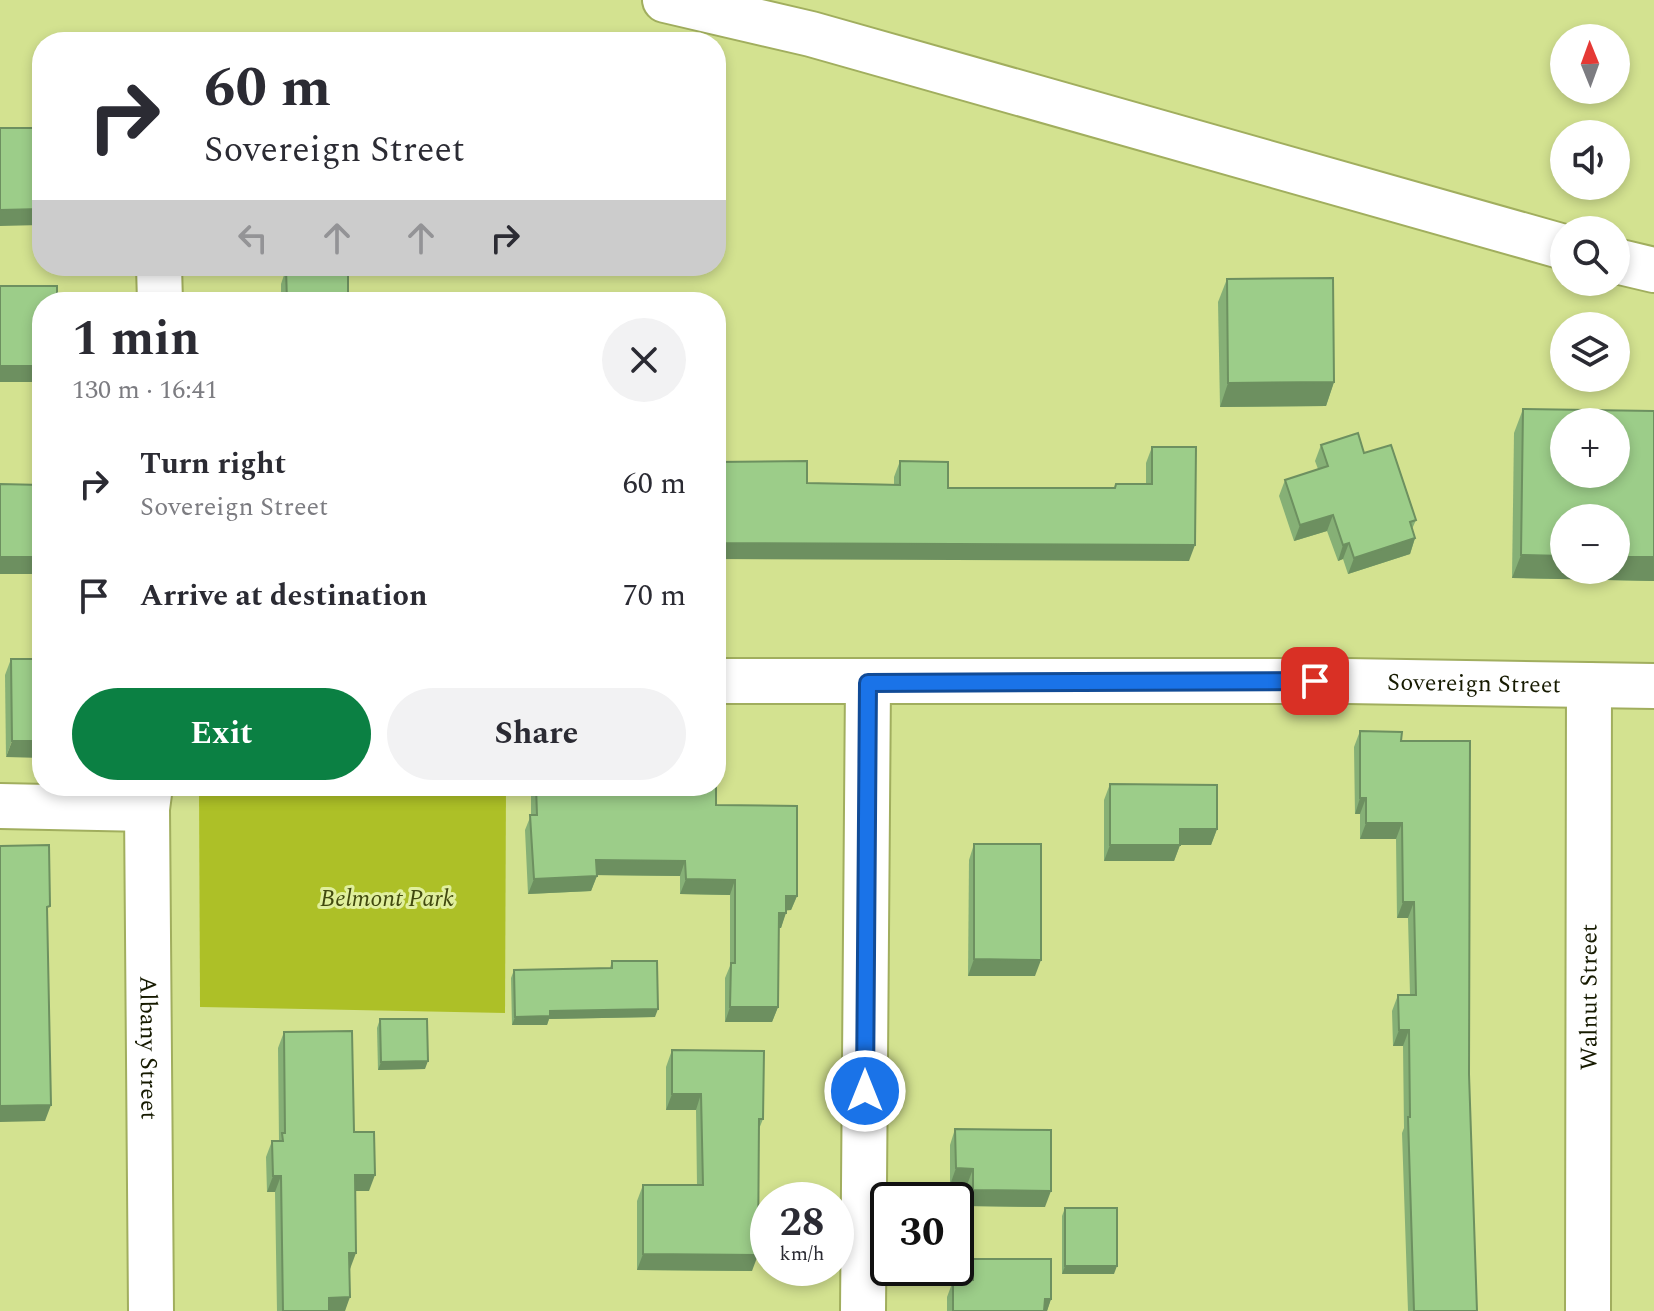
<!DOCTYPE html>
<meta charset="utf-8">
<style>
:root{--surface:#fff;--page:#f2f2f3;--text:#2b2b33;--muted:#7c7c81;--accent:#0b8043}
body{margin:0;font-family:Spectral,serif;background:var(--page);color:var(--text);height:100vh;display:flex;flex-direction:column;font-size:30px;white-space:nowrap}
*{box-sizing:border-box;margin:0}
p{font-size:26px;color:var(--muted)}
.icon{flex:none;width:44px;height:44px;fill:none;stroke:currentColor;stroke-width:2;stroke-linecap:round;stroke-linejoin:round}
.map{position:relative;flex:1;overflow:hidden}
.panel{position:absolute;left:32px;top:292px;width:694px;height:504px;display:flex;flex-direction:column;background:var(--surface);border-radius:32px;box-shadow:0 4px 12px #0003}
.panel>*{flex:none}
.top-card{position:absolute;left:32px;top:32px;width:694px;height:244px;border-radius:32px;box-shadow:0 4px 12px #0003;background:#fff;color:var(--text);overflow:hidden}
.needle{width:52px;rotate:359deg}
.fabs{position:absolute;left:1550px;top:24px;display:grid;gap:16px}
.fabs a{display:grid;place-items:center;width:80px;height:80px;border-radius:50%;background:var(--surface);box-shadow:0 4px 12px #0003;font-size:40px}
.speed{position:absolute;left:750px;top:1182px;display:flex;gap:16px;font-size:40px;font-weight:700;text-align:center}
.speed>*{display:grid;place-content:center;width:104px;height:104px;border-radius:50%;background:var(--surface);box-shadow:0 4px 12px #0003;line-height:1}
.speed small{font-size:20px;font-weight:400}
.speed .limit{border:4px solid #111;border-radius:12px;background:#fff;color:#111}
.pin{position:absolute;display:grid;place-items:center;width:68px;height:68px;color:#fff;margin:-34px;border-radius:16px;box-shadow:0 4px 12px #0006}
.me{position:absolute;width:88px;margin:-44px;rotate:0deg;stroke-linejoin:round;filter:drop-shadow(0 0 6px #0008)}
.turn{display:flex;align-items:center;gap:28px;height:168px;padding:0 40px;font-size:36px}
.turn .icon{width:104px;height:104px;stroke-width:2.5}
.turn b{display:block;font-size:56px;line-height:68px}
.lanes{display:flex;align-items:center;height:76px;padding:0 40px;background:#0003;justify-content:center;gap:40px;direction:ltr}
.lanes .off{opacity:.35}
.round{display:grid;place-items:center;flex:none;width:84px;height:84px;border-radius:42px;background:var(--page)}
.head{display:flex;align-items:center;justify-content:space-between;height:136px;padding:0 40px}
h1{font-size:48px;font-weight:700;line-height:60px}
.action{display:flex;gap:16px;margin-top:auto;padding:16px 40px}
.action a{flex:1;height:92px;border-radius:48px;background:var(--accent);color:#fff;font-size:32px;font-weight:700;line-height:92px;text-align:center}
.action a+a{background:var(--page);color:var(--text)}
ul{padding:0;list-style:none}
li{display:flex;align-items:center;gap:24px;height:112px;padding:0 40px}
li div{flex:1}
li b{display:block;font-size:30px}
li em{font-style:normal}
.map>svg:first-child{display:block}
.green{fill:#adc027}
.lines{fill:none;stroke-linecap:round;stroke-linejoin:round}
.minor-casing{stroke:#a1ae5e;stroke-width:48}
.highway-casing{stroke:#a1ae5e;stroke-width:48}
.minor{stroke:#fff;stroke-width:44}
.highway{stroke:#fff;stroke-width:44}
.wall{fill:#86b076}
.shaded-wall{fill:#6d9060}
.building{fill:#9ccd89;stroke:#6d9060;stroke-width:2;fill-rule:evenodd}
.route-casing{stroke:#114b97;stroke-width:20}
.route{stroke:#1a73e8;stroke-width:14}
.labels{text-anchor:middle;stroke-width:6;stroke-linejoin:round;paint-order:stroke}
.street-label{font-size:24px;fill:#161a00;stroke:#e0ef9d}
.park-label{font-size:24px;font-style:italic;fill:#41490e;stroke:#e0ef9d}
</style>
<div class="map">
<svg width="1654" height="1311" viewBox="0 0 1654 1311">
<rect width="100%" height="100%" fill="#d3e290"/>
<polygon class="green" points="199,786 506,786 505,1013 200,1007"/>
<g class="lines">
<g class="minor-casing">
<g id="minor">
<polyline points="159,266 160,302"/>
<path id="s1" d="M716,681H1347L1654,686"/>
<path id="s2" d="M150,786L147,809L151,1311"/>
<polyline points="0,806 147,809"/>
<polyline points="863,1311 868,683"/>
<path id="s3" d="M1588,1311L1589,685"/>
</g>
</g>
<g class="highway-casing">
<g id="highway">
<polyline points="665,0 811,34 1564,247"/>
<polyline points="1616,261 1654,270"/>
</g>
</g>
<use href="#minor" class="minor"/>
<use href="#highway" class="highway"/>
</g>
<g class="wall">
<polygon points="287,266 348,266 348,302 281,302 281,284"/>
<polygon points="1227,279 1334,382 1326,406 1220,407 1218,302"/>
<polygon points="1523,409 1654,411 1654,581 1512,578 1514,433"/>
<polygon points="1321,445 1364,453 1416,520 1412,529 1415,538 1410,554 1348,574 1343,559 1338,561 1327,531 1294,541 1279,496 1285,480 1318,469 1315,461"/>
<polygon points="1152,447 1189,561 807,483 894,484 894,477 900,461 948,488 1114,488 1116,484 1146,484 1146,463"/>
<polygon points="11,659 42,659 6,757 5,675"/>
<polygon points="1360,731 1401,741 1469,1074 1477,1311 1408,1311 1402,1133 1404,1128 1403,1046 1393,1046 1392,1011 1398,995 1410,995 1408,918 1397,918 1396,839 1360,839 1360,814 1355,814 1354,747"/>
<polygon points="1110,784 1217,829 1211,845 1180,845 1174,861 1104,861 1104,800"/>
<polygon points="531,786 716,786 716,805 797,896 791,910 786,910 781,928 779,928 778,1007 772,1022 725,1022 725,978 730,966 730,895 680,894 680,876 597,875 591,891 528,894 525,830 531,815"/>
<polygon points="974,844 1035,976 968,976 969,860"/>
<polygon points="612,961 655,1017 549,1019 547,1025 512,1025 511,978 514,970 610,968"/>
<polygon points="380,1019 425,1069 378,1070 377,1028"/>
<polygon points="284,1032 354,1132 369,1191 355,1191 350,1269 345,1311 277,1311 275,1192 267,1192 266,1157 272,1141 279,1141 278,1048"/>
<polygon points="672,1050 763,1119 759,1129 752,1271 637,1270 637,1201 643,1185 697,1185 696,1110 666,1110 666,1067"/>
<polygon points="955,1129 1045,1207 967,1206 967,1185 950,1185 950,1145"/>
<polygon points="1065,1208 1114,1274 1062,1274 1062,1216"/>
<polygon points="973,1259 1051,1299 1047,1311 947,1311 947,1297 953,1281 967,1281 967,1275"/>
</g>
<g class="shaded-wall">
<polygon points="42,209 41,225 0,226 0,210"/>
<rect x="0" y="366" width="42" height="16"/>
<polygon points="1334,382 1326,406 1220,407 1228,383"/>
<polygon points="1333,515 1327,531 1294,541 1300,525"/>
<polygon points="1415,538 1410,554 1348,574 1354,558"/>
<polygon points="716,543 1195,545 1189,561 716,559"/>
<polygon points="1349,543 1343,559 1338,561 1343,545"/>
<polygon points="1521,555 1564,556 1564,570 1616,570 1616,557 1654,557 1654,581 1512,578"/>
<rect x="0" y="557" width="42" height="17"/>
<polygon points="12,741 42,741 42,758 6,757"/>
<polygon points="1360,798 1366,798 1360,814 1355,814"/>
<polygon points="1366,823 1402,823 1396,839 1360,839"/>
<polygon points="1180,829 1217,829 1211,845 1180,845 1174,861 1104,861 1110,845"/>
<polygon points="596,860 685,861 680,876 590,875"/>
<polygon points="597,876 591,891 528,894 534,879"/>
<polygon points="686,879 735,880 730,895 680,894"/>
<polygon points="786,896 797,896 791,910 781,911"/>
<polygon points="1403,902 1414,902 1408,918 1397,918"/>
<polygon points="779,913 786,913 781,928 774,928"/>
<polygon points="974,959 1041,960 1035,976 968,976"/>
<polygon points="730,1007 778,1007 772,1022 725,1022"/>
<polygon points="658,1009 655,1017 549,1019 547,1025 512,1025 515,1017 550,1011"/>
<polygon points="1399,1030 1409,1030 1403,1046 1393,1046"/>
<polygon points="428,1061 425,1069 378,1070 381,1062"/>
<polygon points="672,1094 701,1094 696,1110 666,1110"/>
<polygon points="51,1105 45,1121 0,1122 0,1106"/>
<polygon points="956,1168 973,1169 967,1185 950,1185"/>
<polygon points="355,1175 375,1175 369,1191 349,1191"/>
<polygon points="273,1176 281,1176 275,1192 267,1192"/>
<polygon points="973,1190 1051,1191 1045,1207 967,1206"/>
<polygon points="349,1253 356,1253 350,1269 343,1270"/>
<polygon points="643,1254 758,1255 752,1271 637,1270"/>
<polygon points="1065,1266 1117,1266 1114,1274 1062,1274"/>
<polygon points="350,1297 345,1311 324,1311 329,1298"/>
<polygon points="1045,1299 1051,1299 1047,1311 1040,1311"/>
</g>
<g class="building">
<polygon points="0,128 42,128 42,209 0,210"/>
<polygon points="293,266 348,266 348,302 287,302 286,268"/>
<polygon points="1333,278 1334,382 1228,383 1227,279"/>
<polygon points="0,286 57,286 57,302 42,302 42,366 0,366"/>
<path d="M1523,409L1654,411V557H1616V518H1564V556L1521,555ZM1564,422H1616V474H1564Z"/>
<polygon points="1358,433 1364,453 1391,445 1416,520 1410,522 1415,538 1354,558 1349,543 1343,545 1333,515 1300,525 1285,480 1328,466 1321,445"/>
<polygon points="1152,447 1196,447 1195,545 716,543 716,462 807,461 807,483 900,485 900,461 948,462 948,488 1115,488 1116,484 1152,484"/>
<polygon points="0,484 42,485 42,557 0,557"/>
<polygon points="11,659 42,659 42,741 12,741"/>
<polygon points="1360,731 1402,732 1401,741 1470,741 1469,1074 1477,1311 1414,1311 1408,1117 1410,1117 1409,1030 1399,1030 1398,995 1416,995 1414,902 1403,902 1402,823 1366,823 1366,798 1360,798"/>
<polygon points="716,773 716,805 797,806 797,896 786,896 786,913 779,913 778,1007 730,1007 731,963 735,963 735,880 686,879 685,861 596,860 597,876 534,879 530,815 537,815 536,786 716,786"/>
<polygon points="1110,784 1217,785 1217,829 1180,829 1180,845 1110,845"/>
<polygon points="974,844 1041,844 1041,960 974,959"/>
<polygon points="49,845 50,906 47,907 51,1105 0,1106 0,846"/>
<polygon points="612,961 657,961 658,1009 550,1011 550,1016 515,1017 514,970 612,968"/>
<polygon points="380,1019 427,1019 428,1061 381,1062"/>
<polygon points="352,1031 354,1132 374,1132 375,1175 355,1175 356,1253 349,1253 350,1297 329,1298 329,1311 283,1311 281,1176 273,1176 272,1141 283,1141 282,1133 285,1133 284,1032"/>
<polygon points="672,1050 764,1051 763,1119 759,1119 758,1255 643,1254 643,1185 703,1185 701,1094 672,1094"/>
<polygon points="955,1129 1051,1130 1051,1191 973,1190 973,1169 956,1168"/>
<rect x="1065" y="1208" width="52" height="58"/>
<polygon points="973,1259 1051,1259 1051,1299 1045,1299 1044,1311 953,1311 953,1281 973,1280"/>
</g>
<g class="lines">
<g class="route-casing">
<polyline id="route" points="865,1091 868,683 1315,681"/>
</g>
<use href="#route" class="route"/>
</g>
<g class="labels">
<g class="street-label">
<text dy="8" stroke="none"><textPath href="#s1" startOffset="758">Sovereign Street</textPath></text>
<text dy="8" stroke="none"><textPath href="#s3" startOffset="314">Walnut Street</textPath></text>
<text dy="8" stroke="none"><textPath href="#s2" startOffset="262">Albany Street</textPath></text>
</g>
<g class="park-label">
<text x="387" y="906">Belmont Park</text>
</g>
</g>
</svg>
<div class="fabs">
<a><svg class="needle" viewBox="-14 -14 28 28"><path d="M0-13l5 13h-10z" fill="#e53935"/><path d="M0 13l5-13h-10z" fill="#7c7c81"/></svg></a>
<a><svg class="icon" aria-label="sound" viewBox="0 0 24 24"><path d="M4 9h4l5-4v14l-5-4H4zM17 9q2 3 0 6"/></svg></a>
<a><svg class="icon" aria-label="search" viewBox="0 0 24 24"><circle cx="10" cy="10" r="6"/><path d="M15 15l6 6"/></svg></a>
<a><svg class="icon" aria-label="layers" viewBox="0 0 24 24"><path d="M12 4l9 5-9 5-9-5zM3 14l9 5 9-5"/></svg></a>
<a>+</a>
<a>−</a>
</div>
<div class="speed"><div>28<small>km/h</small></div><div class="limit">30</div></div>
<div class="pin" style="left:1315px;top:681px;background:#d93025"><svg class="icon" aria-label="arrive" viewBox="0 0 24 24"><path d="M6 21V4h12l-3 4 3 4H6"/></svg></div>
<svg class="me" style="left:865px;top:1091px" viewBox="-20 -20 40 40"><circle r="17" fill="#1a73e8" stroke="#fff" stroke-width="3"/><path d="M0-11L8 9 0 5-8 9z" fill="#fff"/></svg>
<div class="top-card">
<div class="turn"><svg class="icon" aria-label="right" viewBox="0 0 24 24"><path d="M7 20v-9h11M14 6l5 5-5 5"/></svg><div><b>60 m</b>Sovereign Street</div></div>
<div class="lanes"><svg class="icon off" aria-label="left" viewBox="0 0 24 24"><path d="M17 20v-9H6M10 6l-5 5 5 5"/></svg><svg class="icon off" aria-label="ahead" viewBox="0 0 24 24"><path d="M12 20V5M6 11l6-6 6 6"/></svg><svg class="icon off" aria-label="ahead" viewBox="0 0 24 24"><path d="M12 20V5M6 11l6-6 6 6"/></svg><svg class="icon" aria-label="right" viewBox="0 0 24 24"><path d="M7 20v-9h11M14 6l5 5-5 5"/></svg></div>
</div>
<section class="panel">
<div class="head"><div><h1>1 min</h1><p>130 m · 16:41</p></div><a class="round"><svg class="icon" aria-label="close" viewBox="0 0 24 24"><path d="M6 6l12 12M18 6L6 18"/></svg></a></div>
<ul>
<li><svg class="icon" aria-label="right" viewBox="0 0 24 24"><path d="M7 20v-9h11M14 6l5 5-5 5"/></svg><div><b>Turn right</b><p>Sovereign Street</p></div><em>60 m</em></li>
<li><svg class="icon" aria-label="arrive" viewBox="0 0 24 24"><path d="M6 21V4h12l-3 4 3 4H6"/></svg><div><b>Arrive at destination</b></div><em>70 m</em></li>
</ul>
<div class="action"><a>Exit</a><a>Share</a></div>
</section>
</div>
